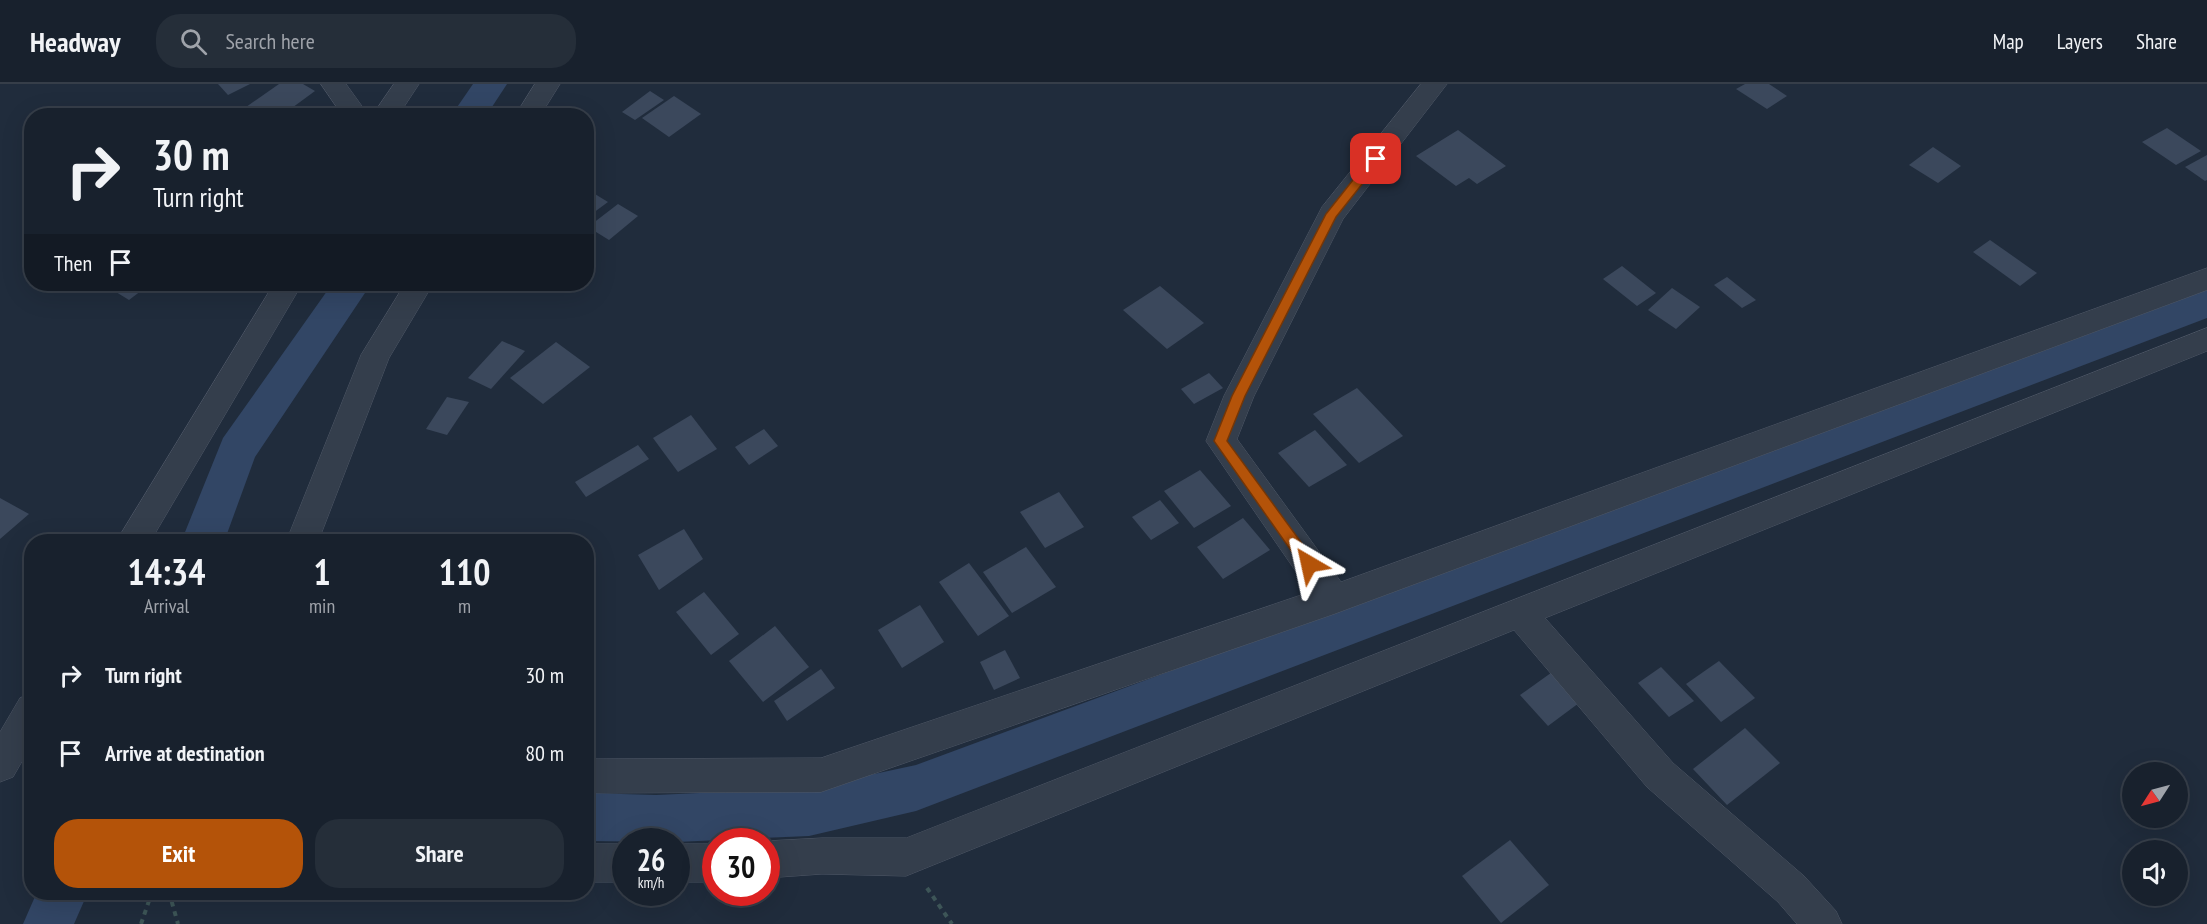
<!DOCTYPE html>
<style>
:root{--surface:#18212d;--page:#252e39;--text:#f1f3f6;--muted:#9fa3aa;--line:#363e49;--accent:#b45309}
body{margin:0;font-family:"PT Sans Narrow",sans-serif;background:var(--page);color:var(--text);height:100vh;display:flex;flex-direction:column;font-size:22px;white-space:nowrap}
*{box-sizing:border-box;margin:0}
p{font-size:20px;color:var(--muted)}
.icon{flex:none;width:33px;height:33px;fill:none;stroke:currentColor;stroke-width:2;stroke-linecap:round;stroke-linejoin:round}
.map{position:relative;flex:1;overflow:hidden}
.sheet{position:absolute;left:24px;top:450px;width:570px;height:366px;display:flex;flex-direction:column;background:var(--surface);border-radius:24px;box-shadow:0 6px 24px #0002,0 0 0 2px var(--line)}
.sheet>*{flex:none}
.hud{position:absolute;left:24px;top:24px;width:570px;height:183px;border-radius:24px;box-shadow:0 6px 24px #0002,0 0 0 2px var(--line);background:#18212d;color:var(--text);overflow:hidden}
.needle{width:39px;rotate:234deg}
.buttons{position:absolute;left:2122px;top:678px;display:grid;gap:12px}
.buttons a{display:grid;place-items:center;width:66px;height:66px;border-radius:50%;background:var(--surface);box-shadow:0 6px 24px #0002,0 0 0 2px var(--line);font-size:30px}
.speed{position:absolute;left:612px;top:744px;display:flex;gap:12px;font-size:30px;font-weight:700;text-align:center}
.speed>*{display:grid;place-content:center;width:78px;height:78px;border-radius:50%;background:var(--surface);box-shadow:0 6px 24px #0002,0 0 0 2px var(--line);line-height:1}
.speed small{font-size:15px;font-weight:400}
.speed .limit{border:9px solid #d22;background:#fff;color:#111}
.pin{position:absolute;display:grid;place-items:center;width:51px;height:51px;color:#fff;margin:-26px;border-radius:12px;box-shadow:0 3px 9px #0006}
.me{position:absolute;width:66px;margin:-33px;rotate:324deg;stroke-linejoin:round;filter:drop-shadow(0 0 4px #0008)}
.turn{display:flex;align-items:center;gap:21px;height:126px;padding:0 30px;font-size:27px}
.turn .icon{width:78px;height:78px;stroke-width:2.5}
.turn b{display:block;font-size:42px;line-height:51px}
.then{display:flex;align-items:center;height:57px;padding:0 30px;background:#0003;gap:12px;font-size:22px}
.eta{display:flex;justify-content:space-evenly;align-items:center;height:102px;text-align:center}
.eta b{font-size:36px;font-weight:700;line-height:42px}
.primary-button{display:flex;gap:12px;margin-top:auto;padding:12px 30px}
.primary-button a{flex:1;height:69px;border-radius:24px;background:var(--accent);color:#fff;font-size:24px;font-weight:700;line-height:69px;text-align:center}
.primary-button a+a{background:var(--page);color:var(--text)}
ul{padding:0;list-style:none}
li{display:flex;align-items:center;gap:18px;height:78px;padding:0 30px}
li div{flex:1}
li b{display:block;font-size:22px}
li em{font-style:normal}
header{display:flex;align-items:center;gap:36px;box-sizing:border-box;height:84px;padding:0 30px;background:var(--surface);border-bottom:2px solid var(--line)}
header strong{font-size:28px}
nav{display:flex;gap:33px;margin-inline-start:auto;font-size:21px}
.search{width:420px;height:54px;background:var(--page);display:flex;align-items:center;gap:15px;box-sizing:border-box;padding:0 21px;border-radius:24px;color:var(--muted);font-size:22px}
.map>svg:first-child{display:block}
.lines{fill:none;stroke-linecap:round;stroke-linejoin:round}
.canal{fill:#324665;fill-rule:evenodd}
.building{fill:#3b485c}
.minor-casing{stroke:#4f5867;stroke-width:1}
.path{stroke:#3d5557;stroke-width:4;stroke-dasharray:5 5;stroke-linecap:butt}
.minor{fill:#343e4c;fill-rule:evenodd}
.route{fill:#b45309;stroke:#753606;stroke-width:1.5}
</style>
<header>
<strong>Headway</strong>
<div class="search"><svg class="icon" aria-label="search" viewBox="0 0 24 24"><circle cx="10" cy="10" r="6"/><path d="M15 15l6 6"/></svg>Search here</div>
<nav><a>Map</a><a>Layers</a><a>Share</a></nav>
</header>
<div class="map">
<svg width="2207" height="840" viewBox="0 0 2207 840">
<rect width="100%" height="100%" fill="#202c3c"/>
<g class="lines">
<g class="canal">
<polygon points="473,0 507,0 486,32 451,32"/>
<polygon points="332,200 371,200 255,373 224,458 181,458 223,354"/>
<polygon points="2207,204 2207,234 916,727 809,752 676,758 586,757 586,709 656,711 809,704 916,681"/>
<polygon points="37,808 88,808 74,840 23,840"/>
</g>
</g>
<g class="building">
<polygon points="218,0 250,0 228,11"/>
<polygon points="279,0 303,0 315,7 281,32 262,32 246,23"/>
<polygon points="1745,0 1769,0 1787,12 1767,25 1736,5"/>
<polygon points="650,7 664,16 635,36 622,28"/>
<polygon points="674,12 701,30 669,53 642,34"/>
<polygon points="2167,44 2201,67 2176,81 2142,58"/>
<polygon points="1458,46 1506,82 1477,100 1469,94 1456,102 1416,72"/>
<polygon points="1933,63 1961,82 1938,99 1909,81"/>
<polygon points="2207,71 2207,96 2205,97 2185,83"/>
<polygon points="590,107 608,118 589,132 586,130 586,110"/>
<polygon points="618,120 638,132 609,156 588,143"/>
<polygon points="1990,156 2037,189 2020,202 1973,168"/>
<polygon points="1622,182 1656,209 1637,222 1603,195"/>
<polygon points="1727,193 1756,216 1742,224 1714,201"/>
<polygon points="103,200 150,200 129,216"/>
<polygon points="1160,202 1204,239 1167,265 1123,226"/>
<polygon points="1672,204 1700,223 1676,245 1648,226"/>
<polygon points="502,257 525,267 491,305 468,294"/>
<polygon points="556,258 590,283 543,320 510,294"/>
<polygon points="1209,289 1223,304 1194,320 1181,305"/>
<polygon points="1357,304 1403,352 1359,379 1313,330"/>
<polygon points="447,313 469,318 447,351 426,345"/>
<polygon points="691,331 717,365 678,388 653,354"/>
<polygon points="764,345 778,362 749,381 735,363"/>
<polygon points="1315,346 1347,381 1309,403 1278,369"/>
<polygon points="638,361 649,375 586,413 575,398"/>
<polygon points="1200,386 1231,422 1194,444 1164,407"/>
<polygon points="1059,408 1084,443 1045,464 1020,428"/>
<polygon points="0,414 29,430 0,455"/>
<polygon points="1160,416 1179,439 1151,456 1132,433"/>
<polygon points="1243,434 1270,466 1223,495 1197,463"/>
<polygon points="684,445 703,475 659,506 638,471"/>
<polygon points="1026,463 1056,503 1012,529 983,488"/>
<polygon points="969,479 1009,532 978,552 939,498"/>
<polygon points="704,508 739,550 711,571 676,528"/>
<polygon points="920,521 944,558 902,584 878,546"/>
<polygon points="775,542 809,583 763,618 729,577"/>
<polygon points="1005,566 1020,594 994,606 980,578"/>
<polygon points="1719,577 1755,614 1721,638 1686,600"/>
<polygon points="1661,583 1694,617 1669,633 1638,599"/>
<polygon points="821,585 835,604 787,637 774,617"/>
<polygon points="1555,586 1583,616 1548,642 1520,611"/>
<polygon points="1745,644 1780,679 1727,721 1693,685"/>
<polygon points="1510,756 1549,801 1501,839 1462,792"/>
</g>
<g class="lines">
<g class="minor-casing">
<g id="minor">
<polygon points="321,0 346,0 369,32 343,32"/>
<polygon points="394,0 419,0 398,32 372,32"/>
<polygon points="535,0 560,0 540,32 515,32"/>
<polygon points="1421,0 1447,0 1343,135 1254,312 1237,355 1341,498 2207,184 2207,206 1334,530 821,708 586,709 586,675 821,674 1310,508 1206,357 1224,312 1322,123"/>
<polygon points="274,200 302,200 150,458 116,458"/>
<polygon points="405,200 433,200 389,274 318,458 286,458 361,271"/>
<polygon points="2207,244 2207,267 1545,534 1673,679 1804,792 1836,827 1842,840 1797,840 1778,818 1647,703 1514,546 906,792 822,790 766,794 766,757 822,754 906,754"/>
<polygon points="32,610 32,660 13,693 0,698 0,648 20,614"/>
<rect x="586" y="760" width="40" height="38"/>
<rect x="676" y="760" width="40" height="38"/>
</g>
</g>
<g class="path">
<polyline points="927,804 952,840"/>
<polyline points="169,808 178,840"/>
<polyline points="141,840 152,808"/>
</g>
<use href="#minor" class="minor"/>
</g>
<polygon class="route" points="1376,71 1382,75 1336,133 1245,312 1227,357 1314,476 1316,480 1314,485 1309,487 1304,485 1214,357 1232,312 1326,130 1372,72"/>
</svg>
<div class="buttons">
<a><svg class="needle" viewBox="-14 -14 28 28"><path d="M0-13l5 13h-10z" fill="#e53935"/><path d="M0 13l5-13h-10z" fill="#9fa3aa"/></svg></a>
<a><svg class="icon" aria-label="sound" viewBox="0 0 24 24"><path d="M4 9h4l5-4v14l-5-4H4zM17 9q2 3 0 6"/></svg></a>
</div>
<div class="speed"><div>26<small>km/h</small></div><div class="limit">30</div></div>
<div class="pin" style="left:1376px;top:75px;background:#d93025"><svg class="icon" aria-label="arrive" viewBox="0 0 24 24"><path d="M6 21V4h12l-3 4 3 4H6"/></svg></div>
<svg class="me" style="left:1309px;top:480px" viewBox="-20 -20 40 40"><path d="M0-17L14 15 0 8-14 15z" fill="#b45309" stroke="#fff" stroke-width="4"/></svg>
<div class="hud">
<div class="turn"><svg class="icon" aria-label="right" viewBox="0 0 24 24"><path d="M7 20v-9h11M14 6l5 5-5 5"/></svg><div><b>30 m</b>Turn right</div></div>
<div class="then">Then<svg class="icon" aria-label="arrive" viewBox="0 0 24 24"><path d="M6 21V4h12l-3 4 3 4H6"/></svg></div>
</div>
<section class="sheet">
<div class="eta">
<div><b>14:34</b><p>Arrival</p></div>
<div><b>1</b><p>min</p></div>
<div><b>110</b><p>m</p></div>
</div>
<ul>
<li><svg class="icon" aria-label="right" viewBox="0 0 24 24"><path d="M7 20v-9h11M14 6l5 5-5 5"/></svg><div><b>Turn right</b></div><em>30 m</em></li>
<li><svg class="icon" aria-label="arrive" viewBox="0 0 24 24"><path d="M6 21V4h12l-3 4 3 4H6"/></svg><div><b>Arrive at destination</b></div><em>80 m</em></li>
</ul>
<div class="primary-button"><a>Exit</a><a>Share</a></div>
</section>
</div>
